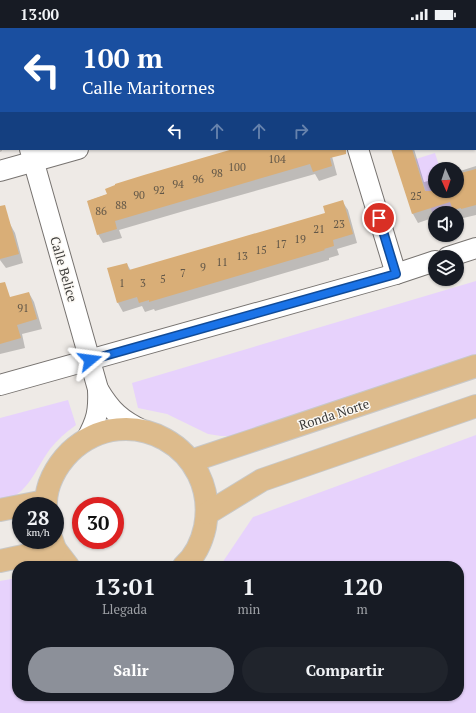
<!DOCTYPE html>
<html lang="es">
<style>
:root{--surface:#171b24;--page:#20242c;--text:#f1f3f6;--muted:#9ea1a6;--accent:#8c9099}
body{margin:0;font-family:"PT Serif",serif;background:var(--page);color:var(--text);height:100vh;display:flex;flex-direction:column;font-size:15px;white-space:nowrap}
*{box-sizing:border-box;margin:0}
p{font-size:13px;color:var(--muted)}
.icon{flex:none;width:22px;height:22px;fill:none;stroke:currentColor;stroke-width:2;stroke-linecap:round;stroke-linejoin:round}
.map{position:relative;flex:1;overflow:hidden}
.sheet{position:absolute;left:12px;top:533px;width:452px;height:140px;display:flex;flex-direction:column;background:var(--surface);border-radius:16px;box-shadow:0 1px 3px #0004}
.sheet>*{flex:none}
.banner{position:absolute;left:0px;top:0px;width:476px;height:122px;box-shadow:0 1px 3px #0004;background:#1a4fa0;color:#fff;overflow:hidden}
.needle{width:26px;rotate:177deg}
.buttons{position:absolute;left:428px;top:134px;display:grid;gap:8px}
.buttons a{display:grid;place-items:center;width:36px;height:36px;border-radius:50%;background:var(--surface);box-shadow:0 1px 3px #0004;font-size:20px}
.speed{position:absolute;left:12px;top:469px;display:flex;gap:8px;font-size:20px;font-weight:700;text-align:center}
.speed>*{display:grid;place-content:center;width:52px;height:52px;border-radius:50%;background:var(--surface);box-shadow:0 1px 3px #0004;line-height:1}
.speed small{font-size:10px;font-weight:400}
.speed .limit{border:6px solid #d22;background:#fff;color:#111}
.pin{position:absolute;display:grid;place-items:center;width:34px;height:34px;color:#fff;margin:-17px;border:2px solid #fff;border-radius:50%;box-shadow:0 1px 4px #0007}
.me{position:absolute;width:44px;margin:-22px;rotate:74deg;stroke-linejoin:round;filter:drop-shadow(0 0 3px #0008)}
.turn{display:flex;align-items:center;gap:14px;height:84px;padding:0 16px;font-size:18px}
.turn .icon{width:52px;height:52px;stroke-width:2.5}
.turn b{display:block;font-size:28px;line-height:34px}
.lanes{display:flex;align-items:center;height:38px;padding:0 16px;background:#0003;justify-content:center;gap:20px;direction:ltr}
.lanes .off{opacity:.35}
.eta{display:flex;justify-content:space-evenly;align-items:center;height:68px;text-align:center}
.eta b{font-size:24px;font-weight:700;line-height:28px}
.cta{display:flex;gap:8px;margin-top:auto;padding:8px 16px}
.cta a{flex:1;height:46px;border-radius:24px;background:var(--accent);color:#fff;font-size:16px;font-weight:700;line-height:46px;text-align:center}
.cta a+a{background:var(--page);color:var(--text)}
.status{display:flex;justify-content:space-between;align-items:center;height:28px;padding:0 20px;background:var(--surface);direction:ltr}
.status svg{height:11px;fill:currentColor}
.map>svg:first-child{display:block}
.green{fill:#e7d2fc}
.shadow{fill:#0003}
.building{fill:#d9ae77}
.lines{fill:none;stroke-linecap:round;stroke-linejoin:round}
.street-casing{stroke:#777370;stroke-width:22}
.primary-casing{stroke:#c8c8c7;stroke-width:24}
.street{stroke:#fff;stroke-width:20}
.primary{stroke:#ddbb8c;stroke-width:22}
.route-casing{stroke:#114b97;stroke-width:10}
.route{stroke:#1a73e8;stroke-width:7}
.labels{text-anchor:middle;stroke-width:3;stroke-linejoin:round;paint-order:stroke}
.number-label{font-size:11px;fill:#625748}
.street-label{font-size:13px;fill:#3b3a38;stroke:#fbf8f3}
</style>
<div class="status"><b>13:00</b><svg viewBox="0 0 49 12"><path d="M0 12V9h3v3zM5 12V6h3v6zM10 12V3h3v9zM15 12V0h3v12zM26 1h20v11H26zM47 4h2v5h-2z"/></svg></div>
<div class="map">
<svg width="476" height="685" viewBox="0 0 476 685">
<rect width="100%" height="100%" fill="#eeeae6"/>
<g class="green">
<polygon points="435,125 440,141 435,141 435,163 447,163 454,185 435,185 435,194 416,131"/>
<polygon points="476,253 476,326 256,404 234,408 221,408 208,406 167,386 138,380 132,355"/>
<path d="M68,372L76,397C66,404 57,412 50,421C34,443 29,466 0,475V390Z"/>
<polygon points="476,407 476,685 0,685 0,553 17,550 17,668 459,668 459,538 220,538 253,489"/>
</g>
<g class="shadow">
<rect x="252" y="0" width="50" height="1"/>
<polygon points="349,0 473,0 469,1"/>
<polygon points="475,49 476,49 475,99"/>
<polygon points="0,115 2,123 0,124"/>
<polygon points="238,121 330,121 337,147 319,153 315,146 184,183 119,202 122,210 103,215 98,206 88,173"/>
<polygon points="392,121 414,121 424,154 435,151 435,163 457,163 457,144 476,138 476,187 459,191 457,185 455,183 449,185 435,185 435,189 418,195 413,186"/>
<polygon points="342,173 348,182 357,215 337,221 339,227 329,230 329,232 155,283 154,281 145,284 142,278 123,284 118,275 127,236 131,243 326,186"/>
<polygon points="10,196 15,205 23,235 6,240 0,232 0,198"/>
<polygon points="29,265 34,274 42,301 22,306 25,320 0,326 0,283"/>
</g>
<g class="building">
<polygon points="233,121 346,121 346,126 330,130 332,138 313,144 310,136 115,193 117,201 97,207 87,173 107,166 105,161 115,157 115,156 144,147"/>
<polygon points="391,121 412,121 425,163 457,163 457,146 476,141 476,177 461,181 461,180 453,182 450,174 412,186"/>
<polygon points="343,172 353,206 333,212 334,218 324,221 325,222 149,274 149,272 139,275 137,269 117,275 107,240 127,235 129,242 222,215 325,185 323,178"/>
<polygon points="5,177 19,226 0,231 0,178"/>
<polygon points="5,254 10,269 29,264 37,291 17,297 21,310 0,316 0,255"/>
</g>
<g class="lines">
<g class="street-casing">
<g id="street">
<polyline points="321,0 321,1"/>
<polyline points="475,4 476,4"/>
<polyline points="0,13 1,17"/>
<path d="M30,121L98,361C111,383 121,392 144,403"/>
<polyline points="358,121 396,246"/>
<polyline points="0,143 78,121"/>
<polyline points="448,229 476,220"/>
<polyline points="0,357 396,246 435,233"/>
<path d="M86,412C97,392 99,383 98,361"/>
</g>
</g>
<g class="primary-casing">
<g id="primary">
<polyline points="191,433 476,338"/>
<path d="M46,478C45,458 56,438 70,424C128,369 220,420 205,499C202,513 195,528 184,538"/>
<polyline points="0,482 45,473"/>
<polyline points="208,485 262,452 476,378"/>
<polyline points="52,512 55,521 68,538"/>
<polyline points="0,533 55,521"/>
</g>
</g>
<use href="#street" class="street"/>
<use href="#primary" class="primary"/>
</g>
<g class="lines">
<g class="route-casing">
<polyline id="route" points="90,332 396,246 379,190"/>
</g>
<use href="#route" class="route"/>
</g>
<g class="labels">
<g class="number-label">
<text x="277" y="135">104</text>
<text x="237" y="143">100</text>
<text x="217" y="149">98</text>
<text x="198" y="155">96</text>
<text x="178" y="160">94</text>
<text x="159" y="166">92</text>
<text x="139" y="171">90</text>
<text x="416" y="172">25</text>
<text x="121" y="181">88</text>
<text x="101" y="187">86</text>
<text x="339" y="200">23</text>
<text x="319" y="205">21</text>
<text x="300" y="215">19</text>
<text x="281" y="220">17</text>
<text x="261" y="226">15</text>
<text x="242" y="232">13</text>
<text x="222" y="238">11</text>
<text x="203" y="243">9</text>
<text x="183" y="249">7</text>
<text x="163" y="255">5</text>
<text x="122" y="259">1</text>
<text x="143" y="259">3</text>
<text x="23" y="284">91</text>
</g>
<g class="street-label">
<text transform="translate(64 241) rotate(74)" y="5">Calle Belice</text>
<text transform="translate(334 386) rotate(-18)" y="5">Ronda Norte</text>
</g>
</g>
</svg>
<div class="buttons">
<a><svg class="needle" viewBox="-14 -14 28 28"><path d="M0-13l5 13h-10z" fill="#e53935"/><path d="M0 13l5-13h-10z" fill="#9ea1a6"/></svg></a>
<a><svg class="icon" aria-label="sound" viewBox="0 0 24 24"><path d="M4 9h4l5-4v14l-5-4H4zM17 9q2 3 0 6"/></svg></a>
<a><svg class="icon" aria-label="layers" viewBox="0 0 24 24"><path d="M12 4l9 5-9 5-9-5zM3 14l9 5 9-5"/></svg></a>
</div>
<div class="speed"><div>28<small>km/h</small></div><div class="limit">30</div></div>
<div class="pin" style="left:379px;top:190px;background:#d93025"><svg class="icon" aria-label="arrive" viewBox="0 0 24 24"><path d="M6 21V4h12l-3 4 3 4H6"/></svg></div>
<svg class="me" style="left:90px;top:332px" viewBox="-20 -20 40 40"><path d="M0-17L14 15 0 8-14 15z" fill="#1a73e8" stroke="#fff" stroke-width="4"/></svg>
<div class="banner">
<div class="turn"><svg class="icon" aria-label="left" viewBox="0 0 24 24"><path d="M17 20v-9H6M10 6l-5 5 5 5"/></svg><div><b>100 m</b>Calle Maritornes</div></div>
<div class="lanes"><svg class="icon" aria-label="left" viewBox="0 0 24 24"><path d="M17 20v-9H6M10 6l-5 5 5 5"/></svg><svg class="icon off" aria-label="ahead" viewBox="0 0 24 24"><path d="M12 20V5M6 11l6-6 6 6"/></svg><svg class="icon off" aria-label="ahead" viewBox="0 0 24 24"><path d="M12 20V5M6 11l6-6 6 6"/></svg><svg class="icon off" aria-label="right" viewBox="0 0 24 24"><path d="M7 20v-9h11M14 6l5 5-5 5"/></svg></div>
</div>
<section class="sheet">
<div class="eta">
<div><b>13:01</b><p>Llegada</p></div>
<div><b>1</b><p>min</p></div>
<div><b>120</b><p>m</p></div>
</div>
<div class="cta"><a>Salir</a><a>Compartir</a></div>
</section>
</div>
